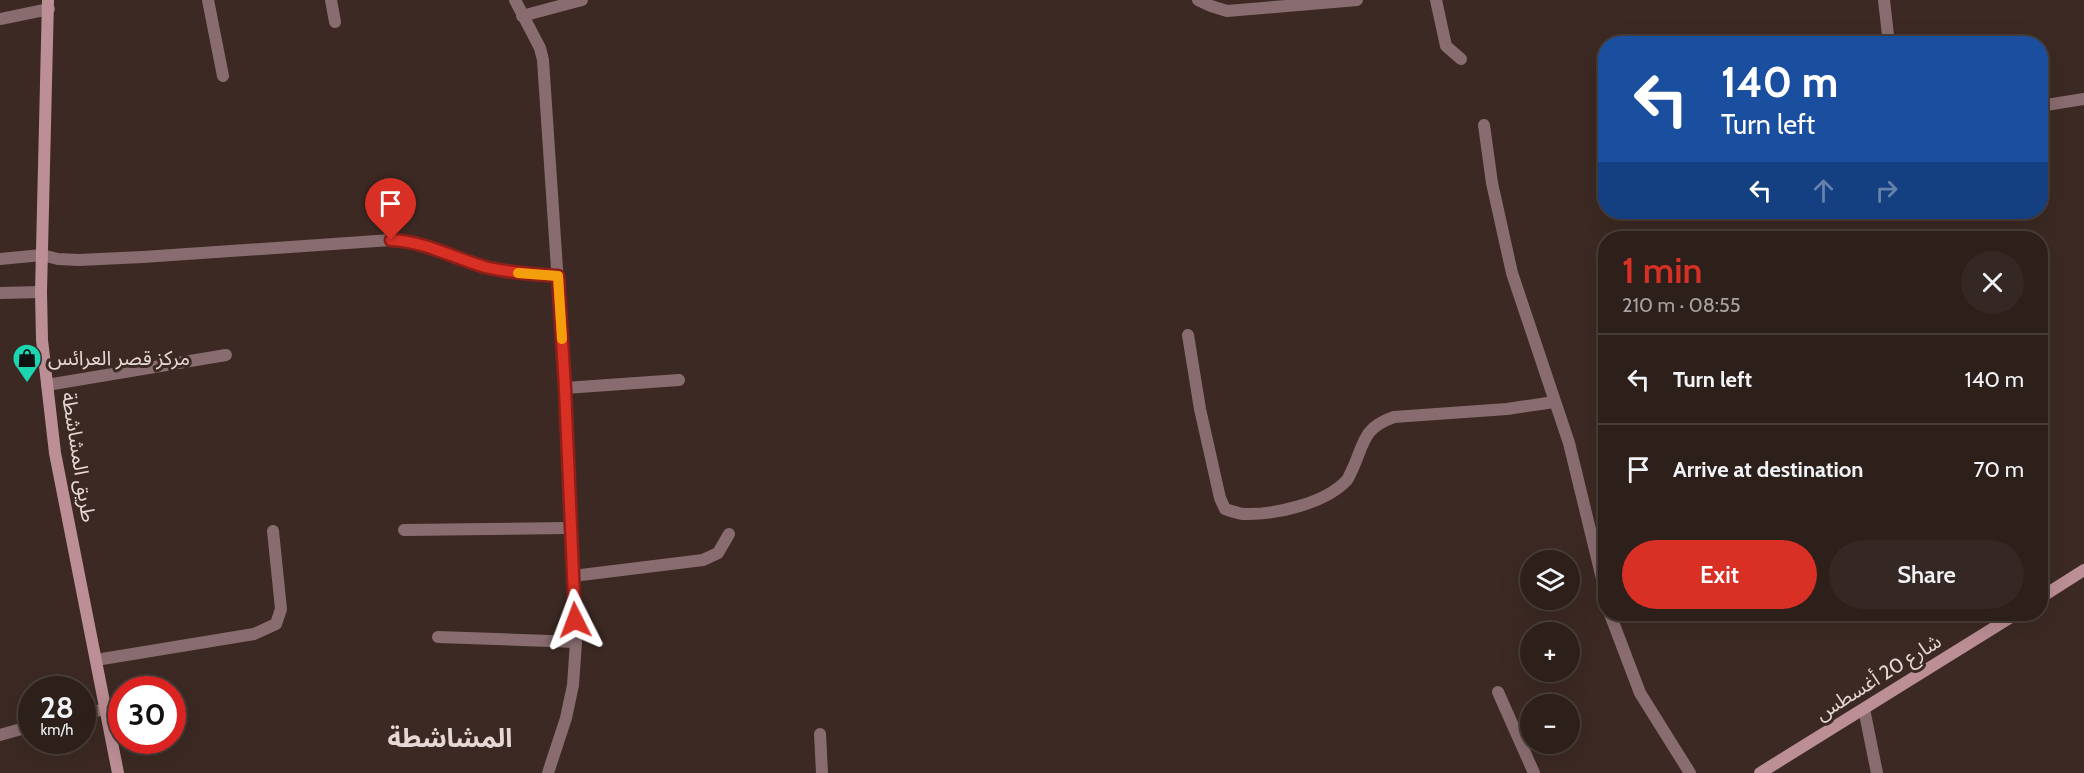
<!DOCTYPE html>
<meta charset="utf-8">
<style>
:root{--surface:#2d1f1a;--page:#352723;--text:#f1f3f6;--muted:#a7a2a2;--line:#483d39;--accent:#d93025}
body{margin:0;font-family:Cabin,"Noto Sans Arabic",sans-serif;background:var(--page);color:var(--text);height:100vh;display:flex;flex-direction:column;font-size:22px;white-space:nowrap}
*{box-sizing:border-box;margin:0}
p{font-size:20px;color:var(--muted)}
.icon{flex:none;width:33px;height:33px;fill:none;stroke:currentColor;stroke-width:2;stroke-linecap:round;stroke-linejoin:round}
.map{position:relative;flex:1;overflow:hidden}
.details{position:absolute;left:1598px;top:231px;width:450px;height:390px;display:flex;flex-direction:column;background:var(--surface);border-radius:24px;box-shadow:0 6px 24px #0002,0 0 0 2px var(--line)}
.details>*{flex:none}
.top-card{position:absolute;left:1598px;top:36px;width:450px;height:183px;border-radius:24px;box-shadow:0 6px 24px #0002,0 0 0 2px var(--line);background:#1a4fa0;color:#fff;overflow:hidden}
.buttons{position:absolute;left:1520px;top:550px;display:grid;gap:12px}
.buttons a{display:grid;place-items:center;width:60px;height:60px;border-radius:50%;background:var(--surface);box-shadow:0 6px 24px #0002,0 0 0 2px var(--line);font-size:30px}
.speed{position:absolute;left:18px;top:676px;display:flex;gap:12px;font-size:30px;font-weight:700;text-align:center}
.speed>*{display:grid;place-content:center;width:78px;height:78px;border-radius:50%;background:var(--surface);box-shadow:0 6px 24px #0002,0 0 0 2px var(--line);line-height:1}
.speed small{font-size:15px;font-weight:400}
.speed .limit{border:9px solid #d22;background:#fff;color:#111}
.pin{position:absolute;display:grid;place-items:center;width:51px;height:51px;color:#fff;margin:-62px -26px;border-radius:50% 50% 50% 0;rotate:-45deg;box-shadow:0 0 6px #0007}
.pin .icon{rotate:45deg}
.me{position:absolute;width:66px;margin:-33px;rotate:357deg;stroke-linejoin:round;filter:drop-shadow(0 0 4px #0008)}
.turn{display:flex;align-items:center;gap:21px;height:126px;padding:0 24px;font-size:27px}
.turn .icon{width:78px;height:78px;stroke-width:2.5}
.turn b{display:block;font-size:42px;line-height:51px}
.lanes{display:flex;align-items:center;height:57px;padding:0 24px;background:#0003;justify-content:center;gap:30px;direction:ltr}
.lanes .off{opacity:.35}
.round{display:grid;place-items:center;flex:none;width:63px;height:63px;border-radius:32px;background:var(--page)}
.overview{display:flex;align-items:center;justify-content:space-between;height:102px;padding:0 24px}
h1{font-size:36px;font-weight:600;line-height:45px;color:var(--accent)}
.button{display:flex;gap:12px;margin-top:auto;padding:12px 24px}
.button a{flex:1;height:69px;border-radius:36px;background:var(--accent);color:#fff;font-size:24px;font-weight:600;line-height:69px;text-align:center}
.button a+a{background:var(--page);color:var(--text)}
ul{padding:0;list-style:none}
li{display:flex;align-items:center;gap:18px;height:90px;padding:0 24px;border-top:2px solid var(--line)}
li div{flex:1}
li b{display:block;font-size:22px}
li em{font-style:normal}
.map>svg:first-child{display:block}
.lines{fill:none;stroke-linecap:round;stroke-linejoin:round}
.street{stroke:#896c70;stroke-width:12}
.secondary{stroke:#bc8e95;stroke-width:12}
.route-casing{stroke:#8d1f18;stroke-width:15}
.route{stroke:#d93025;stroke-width:10}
.slow{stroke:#f59e0b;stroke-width:10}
.labels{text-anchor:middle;stroke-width:6;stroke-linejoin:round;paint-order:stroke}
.poi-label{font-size:20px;fill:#e6d9d5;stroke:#3c2923;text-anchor:start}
.street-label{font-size:20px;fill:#e6d9d5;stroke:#3c2923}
.district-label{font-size:26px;font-weight:bold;fill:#e6d9d5;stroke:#3c2923}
</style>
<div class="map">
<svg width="2084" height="773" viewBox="0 0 2084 773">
<rect width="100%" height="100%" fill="#3c2923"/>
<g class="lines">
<g class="street">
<polyline points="208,0 223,76"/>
<polyline points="331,0 335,22"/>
<polyline points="515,0 540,48 543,60 565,388 576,642 573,685 566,718 548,773"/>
<polyline points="1198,0 1211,6 1227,11 1357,0"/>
<polyline points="1436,0 1446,46 1461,59"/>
<polyline points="1884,0 1889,44"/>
<polyline points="522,16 582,0"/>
<polyline points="0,19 49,9"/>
<polyline points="2040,106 2084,99"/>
<polyline points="1484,125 1492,183 1512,273 1569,443 1605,591"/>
<path d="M0,259L42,255L58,259L79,260L143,257L391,240C423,241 454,258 485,267C509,273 533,274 558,276"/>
<polyline points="0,293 41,292"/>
<path d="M1188,335L1200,409L1220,498L1225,509C1231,511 1237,513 1243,514C1274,515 1325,504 1347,480C1349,477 1351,472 1353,468C1365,441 1363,428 1394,417L1507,409L1554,402"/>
<polyline points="47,385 226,355"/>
<polyline points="565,388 679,380"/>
<polyline points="404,530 570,528"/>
<polyline points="573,576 703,560 718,553 729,534"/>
<polyline points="1610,614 1640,693 1690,773"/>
<polyline points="438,637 576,642"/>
<polyline points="96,660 254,634 276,624 281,609 273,531"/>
<polyline points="1498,692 1534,773"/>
<polyline points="1864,709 1877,773"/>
<polyline points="82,714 106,709"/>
<polyline points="820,734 822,773"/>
<polyline points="0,735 32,726"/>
</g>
<g class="secondary">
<polyline points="48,0 41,292 42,340 55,453 118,773"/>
<polyline points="2040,598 2084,570"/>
<polyline points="1760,773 2016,614"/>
</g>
</g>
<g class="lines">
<g class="route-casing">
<path id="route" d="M391,240C423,241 454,258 485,267C509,273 533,274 558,276L565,388L575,620"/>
</g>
<use href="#route" class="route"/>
<polyline class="slow" points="518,273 558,276 562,339"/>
</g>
<defs>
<g id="shop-pin" transform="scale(1.5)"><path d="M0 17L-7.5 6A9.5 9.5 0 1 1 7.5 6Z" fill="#1cd5b1" stroke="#3c2923"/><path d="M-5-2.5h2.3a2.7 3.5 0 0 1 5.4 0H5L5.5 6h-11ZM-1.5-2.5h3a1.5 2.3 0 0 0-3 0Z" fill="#111"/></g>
</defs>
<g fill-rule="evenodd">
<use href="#shop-pin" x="27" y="358"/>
</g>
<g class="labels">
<g class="poi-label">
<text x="48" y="365">مركز قصر العرائس</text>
</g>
<g class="street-label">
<text transform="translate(79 457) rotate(81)" y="7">طريق المشاشطة</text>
<text transform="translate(1878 677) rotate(-32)" y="7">شارع 20 أغسطس</text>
</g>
<g class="district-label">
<text x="450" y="747">المشاشطة</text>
</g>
</g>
</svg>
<div class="buttons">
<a><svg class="icon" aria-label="layers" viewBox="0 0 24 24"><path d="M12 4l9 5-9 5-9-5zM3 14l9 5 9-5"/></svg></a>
<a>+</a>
<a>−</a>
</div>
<div class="speed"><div>28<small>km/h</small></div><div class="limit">30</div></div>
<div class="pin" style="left:391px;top:240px;background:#d93025"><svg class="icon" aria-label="arrive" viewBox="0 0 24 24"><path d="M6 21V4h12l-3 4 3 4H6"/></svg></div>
<svg class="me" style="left:575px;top:620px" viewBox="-20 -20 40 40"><path d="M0-17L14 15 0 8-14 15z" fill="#d93025" stroke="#fff" stroke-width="4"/></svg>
<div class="top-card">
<div class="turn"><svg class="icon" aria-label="left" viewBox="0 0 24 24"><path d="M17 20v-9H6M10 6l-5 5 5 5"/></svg><div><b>140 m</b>Turn left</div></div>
<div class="lanes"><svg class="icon" aria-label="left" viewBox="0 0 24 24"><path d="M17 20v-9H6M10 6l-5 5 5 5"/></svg><svg class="icon off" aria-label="ahead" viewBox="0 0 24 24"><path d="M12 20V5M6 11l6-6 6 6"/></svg><svg class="icon off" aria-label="right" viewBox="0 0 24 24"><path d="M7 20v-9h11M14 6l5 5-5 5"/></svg></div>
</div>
<section class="details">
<div class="overview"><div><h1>1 min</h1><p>210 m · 08:55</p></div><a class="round"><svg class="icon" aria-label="close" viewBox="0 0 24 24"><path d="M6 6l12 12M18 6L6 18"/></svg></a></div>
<ul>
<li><svg class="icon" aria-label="left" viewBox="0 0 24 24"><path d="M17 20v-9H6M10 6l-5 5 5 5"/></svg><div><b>Turn left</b></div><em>140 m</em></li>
<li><svg class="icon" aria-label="arrive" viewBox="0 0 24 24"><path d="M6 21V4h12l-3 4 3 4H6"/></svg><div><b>Arrive at destination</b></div><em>70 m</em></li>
</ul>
<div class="button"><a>Exit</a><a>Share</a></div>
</section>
</div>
